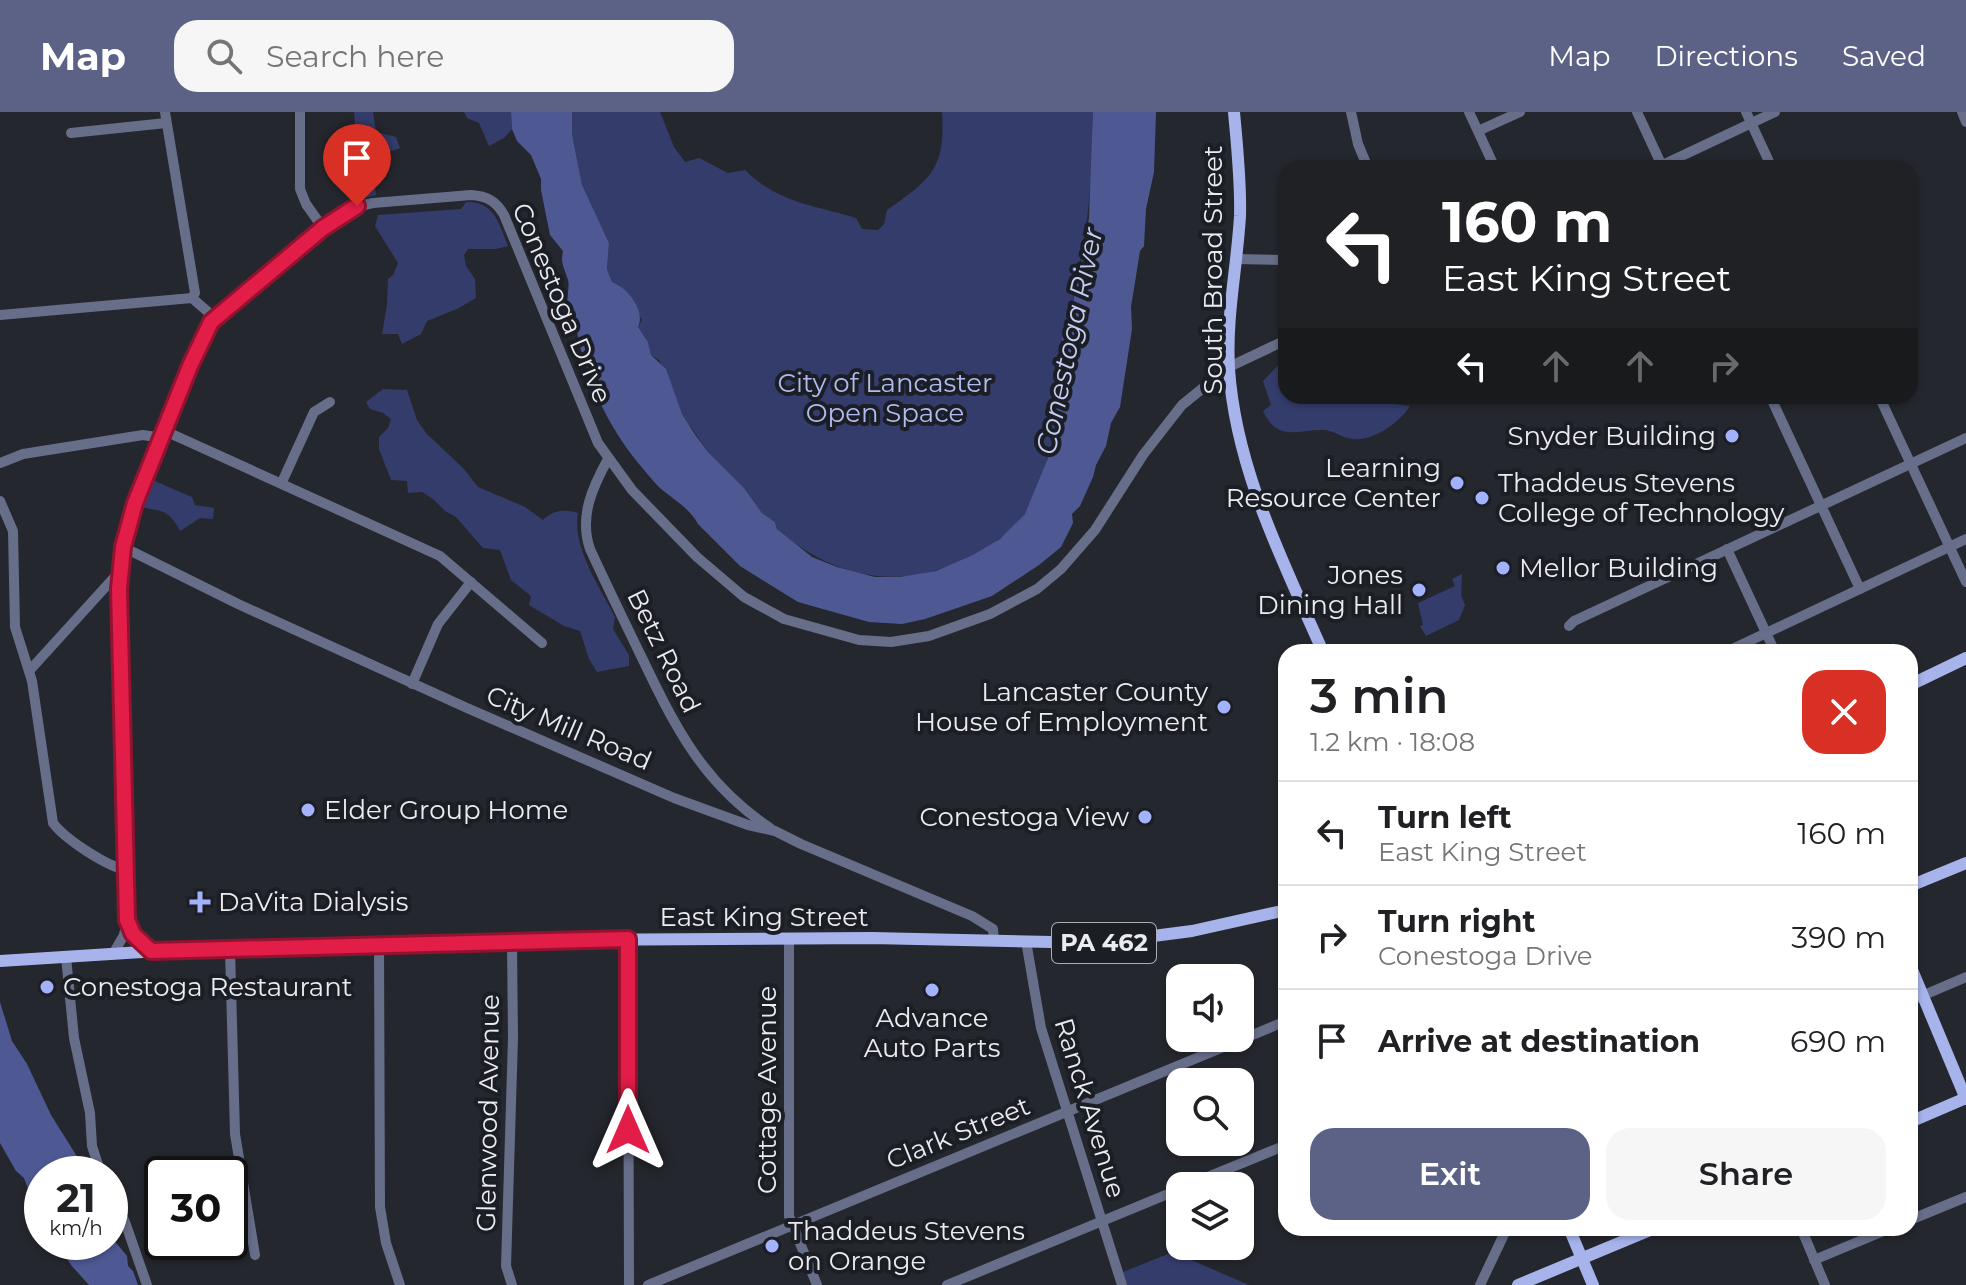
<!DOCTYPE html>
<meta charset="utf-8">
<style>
:root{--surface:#fff;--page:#f6f6f6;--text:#202124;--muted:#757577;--line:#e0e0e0;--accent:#5b6286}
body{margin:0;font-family:Montserrat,sans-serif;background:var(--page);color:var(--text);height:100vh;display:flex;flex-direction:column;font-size:30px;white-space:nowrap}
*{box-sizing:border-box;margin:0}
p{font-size:26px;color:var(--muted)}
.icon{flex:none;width:44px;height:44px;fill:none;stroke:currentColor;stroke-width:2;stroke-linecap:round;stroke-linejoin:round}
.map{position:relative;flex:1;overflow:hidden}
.side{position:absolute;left:1278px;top:532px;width:640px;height:592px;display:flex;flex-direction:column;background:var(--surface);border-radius:24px;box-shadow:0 2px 6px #0004}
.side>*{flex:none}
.banner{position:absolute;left:1278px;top:48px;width:640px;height:244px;border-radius:24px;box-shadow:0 2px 6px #0004;background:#202124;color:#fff;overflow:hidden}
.tools{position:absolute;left:1166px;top:852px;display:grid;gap:16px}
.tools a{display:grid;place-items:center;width:88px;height:88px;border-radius:16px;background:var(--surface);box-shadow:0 2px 6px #0004;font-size:40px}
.speed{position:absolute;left:24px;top:1044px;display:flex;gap:16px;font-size:40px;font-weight:700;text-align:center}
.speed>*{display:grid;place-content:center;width:104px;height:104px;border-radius:50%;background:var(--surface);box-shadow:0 2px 6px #0004;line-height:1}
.speed small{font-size:20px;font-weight:400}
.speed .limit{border:4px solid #111;border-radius:12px;background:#fff;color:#111}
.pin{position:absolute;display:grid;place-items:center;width:68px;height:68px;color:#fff;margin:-82px -34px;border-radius:50% 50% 50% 0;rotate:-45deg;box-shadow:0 0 8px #0007}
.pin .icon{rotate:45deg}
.me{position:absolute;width:88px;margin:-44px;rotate:0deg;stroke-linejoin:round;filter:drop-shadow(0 0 6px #0008)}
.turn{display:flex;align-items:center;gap:28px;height:168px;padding:0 32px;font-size:36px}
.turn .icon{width:104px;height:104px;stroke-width:2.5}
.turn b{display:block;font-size:56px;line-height:68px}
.lanes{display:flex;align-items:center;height:76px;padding:0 32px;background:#0003;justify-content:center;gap:40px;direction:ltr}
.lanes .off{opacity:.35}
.round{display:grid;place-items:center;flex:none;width:84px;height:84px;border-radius:24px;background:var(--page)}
.headline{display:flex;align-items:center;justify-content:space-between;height:136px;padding:0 32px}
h1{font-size:48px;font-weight:600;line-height:60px}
.cta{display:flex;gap:16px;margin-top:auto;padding:16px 32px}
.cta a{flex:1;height:92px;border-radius:24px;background:var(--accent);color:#fff;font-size:32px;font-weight:600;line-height:92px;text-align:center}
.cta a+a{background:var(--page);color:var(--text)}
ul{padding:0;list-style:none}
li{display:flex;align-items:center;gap:24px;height:104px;padding:0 32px;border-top:2px solid var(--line)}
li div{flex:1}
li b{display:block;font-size:30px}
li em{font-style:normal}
header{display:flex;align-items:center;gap:48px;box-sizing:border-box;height:112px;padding:0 40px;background:var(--accent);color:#fff}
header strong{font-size:38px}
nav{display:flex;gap:44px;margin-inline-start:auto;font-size:28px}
.search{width:560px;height:72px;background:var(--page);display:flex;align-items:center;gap:20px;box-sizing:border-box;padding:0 28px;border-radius:24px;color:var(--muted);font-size:30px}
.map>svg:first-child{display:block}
.green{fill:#343c6c}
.water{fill:#4e5994}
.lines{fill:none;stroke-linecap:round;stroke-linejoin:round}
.minor{stroke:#676e89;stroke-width:10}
.major{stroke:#a7b4ec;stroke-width:12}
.route-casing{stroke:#92132f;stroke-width:20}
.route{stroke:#e11d48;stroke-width:14}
.poi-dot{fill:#a3b2fd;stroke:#1c1e25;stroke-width:3}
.labels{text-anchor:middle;stroke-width:8;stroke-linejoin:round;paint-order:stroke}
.shield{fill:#1c1e25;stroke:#acaeb4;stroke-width:2}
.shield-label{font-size:24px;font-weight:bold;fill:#eaecf1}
.street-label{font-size:26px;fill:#eaecf1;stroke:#1c1e25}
.park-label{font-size:26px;fill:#b0bcf0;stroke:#1c1e25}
.poi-label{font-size:26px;fill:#eaecf1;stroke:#1c1e25;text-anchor:start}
.water-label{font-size:28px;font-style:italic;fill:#c4cdf0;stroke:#1c1e25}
</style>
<header>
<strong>Map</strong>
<div class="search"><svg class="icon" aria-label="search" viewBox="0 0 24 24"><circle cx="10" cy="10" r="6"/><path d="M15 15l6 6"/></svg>Search here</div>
<nav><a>Map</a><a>Directions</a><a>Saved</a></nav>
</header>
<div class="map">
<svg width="1966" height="1173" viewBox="0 0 1966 1173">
<rect width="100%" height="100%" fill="#25272e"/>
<g class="green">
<polygon points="354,0 373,0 376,20 396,25 400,36 392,39 377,37 371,41 376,83 366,86 360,77"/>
<polygon points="464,0 511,0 512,17 504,26 489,34 479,11 467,6"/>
<path d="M572,0H660L674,35L685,50L699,46L728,61L745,58C778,91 814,93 856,106L862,117L878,118L884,112L887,98C930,68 946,57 942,0H1093C1093,58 1089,113 1076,169C1072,182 1074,197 1070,211C1068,216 1063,221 1062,227C1060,232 1062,239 1062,245C1061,265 1061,286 1059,305C1056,324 1035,388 1025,402C1002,434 953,457 916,463C863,471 816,451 777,417L775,410L762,401L744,376L708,340L682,302L659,248L651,243L648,230L638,215L642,208L619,173L612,170L607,157L609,131L582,74L572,22Z"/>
<path d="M466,90C494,89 499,111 508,134L496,137H468L464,143L466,154L475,167L476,186L457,197L427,209L421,222L402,232L398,222H382L387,193L388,167L393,163L398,151L375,114L378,103L461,97Z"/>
<path d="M1286,245V284H1385L1387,291L1410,294C1400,310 1373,330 1352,327C1342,326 1334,318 1322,318C1295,318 1278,330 1263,299L1271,293L1263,269Z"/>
<path d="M383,277L407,278L417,308L426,321L464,357L478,375L525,395L543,408C553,398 564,397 578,401C572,436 600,475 615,505L613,517L629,543V554L597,560L589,547L580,519L564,514L529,493L531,484L511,468L500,438L483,436L456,405L445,399L433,387L422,380L408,381L407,369L391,368L379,337V325L388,316L391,307L383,301L370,297L366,290Z"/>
<path d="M150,367L192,385L195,393L214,396L213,407L200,406L180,419C169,397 163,400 141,395L140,390Z"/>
<polygon points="1462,462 1461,483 1465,493 1459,508 1426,524 1420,514 1423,513 1418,491 1455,474 1452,467"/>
<polygon points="1173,1140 1249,1173 1127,1173 1123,1160"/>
</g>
<g class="water">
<path d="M511,0H572V22L582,73L609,131L607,157L612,170C627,175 646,199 638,215L648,230L651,243L666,257L682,302L696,324L708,340L744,376L762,401L775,410L777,417L812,445L837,455L875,465H900L936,459L973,443L1000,427L1025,402L1048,346L1059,306L1053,272L1062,239V225L1069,214L1073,197L1075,170L1081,152L1089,106L1093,0H1156L1154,60L1146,97L1144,134L1140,139L1131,195L1132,217L1120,295L1111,311L1106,334L1096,353L1093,365L1080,394L1072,402L1073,411L1061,435L1039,453L992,484L925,507L902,512L869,510L798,490L740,454L698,412C690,396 671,386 659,375C652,368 645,359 639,352C606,312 585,265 576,215C575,207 570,200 568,192C566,184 570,176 568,168C565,157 560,152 563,139L550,123L541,78V67L531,43L517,29L512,17Z"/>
<polygon points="0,890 12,929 27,952 51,1003 88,1062 42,1062 42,1103 31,1085 24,1066 16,1059 0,1031"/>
<polygon points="110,1106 113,1127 127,1144 128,1154 133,1159 138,1173 89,1173 71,1153 58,1132 58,1130 110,1130"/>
</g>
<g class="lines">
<g class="minor">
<polyline points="165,0 195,181 192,186"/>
<polyline points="300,0 300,77 306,92 323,116"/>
<polyline points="1351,0 1358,32 1368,56"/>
<polyline points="1469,0 1495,56"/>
<polyline points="1637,0 1663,56"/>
<polyline points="1746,0 1772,56"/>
<polyline points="1962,0 1966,10"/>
<polyline points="1478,19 1520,0"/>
<polyline points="71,21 166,11"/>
<polyline points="1656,56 1775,0"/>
<polyline points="1236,147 1286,148"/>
<polyline points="192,186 215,206"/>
<polyline points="0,203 192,186"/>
<polyline points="1770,284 1860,477"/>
<polyline points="1879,284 1966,470"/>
<polyline points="165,319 440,444 542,531"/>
<path d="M608,347C592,376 579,405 590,437C607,474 625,511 643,548C676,617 704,672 770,716"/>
<polyline points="0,351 23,342 143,323 162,326"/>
<polyline points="282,370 314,300 330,290"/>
<path d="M0,389L13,419L15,515L32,569L53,711C65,727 106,754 126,758"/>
<polyline points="123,435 238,492 467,596 674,686 748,713 775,719 801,732 972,804 993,817 994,829"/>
<polyline points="1727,437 1775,540"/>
<polyline points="1569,514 1574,509 1966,326"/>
<polyline points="1726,540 1966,427"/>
<polyline points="30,558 120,459"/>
<polyline points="412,572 438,512 471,470"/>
<polyline points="127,808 133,822 151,839"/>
<polyline points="789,826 789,1104 817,1173"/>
<polyline points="628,827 629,1173"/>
<polyline points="1026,829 1041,916 1122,1173"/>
<polyline points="379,833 380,1095 386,1131 400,1173"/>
<polyline points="230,837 235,1022 255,1143"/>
<path d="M113,842L124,823L127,808L119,477L123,435L135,391L190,254L211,210L350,96L373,91L471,83C487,84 496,89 504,103L598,331L632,378L697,445L744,485L784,507L859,528L891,530L929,524L990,502L1037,477L1061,457L1095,418L1143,343L1182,293L1229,255L1286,228"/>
<polyline points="66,845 74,926 90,1001 92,1034 101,1062"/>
<polyline points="1910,889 1966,865"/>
<polyline points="1186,1074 1286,1033"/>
<polyline points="110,1080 125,1110 147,1173"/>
<polyline points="1910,1108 1966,1085"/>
<polyline points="1801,1116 1825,1173"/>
<polyline points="1814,1148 1891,1116"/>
<polyline points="512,1173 506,1154 513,926 512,830"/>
<polyline points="648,1173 1286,909"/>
<polyline points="947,1173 1180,1077"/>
<polyline points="1480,1173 1507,1116"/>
</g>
<g class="major">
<path d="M1234,0C1237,34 1241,69 1240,104C1237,155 1226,205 1229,257C1236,358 1283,449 1323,540"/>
<polyline points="1910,573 1966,546"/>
<polyline points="1910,774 1966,751"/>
<polyline points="0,849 142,840 554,828 872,826 1099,831 1192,819 1286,798"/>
<polyline points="1910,853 1966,987"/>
<polyline points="1910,1010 1966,986"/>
<polyline points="1569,1116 1593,1173"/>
<polyline points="1518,1173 1655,1116"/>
</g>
</g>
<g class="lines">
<g class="route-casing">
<polyline id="route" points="357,94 323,116 211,210 190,254 135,391 123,435 119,477 127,808 133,822 151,839 628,827 628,1018"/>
</g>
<use href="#route" class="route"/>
</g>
<g class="poi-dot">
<circle cx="1732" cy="324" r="8"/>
<circle cx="1457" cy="371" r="8"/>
<circle cx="1482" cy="386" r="8"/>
<circle cx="1503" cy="456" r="8"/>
<circle cx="1419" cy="478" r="8"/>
<circle cx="1224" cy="595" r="8"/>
<circle cx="308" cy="698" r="8"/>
<circle cx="1145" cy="705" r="8"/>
<path d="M196 778h8v8h8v8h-8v8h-8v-8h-8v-8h8z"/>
<circle cx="47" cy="875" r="8"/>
<circle cx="932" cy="878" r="8"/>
<circle cx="772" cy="1134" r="8"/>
</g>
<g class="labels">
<rect class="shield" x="1052" y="811" width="104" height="40" rx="6"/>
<g class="shield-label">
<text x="1104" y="839">PA 462</text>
</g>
<g class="street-label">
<text transform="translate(1213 158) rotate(-90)" y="9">South Broad Street</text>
<text transform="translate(562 191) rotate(67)" y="9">Conestoga Drive</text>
<text transform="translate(664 539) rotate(64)" y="9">Betz Road</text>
<text transform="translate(569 616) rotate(23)" y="9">City Mill Road</text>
<text x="764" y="814">East King Street</text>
<text transform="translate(767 978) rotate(-90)" y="9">Cottage Avenue</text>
<text transform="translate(1090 996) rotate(73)" y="9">Ranck Avenue</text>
<text transform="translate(488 1001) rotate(-89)" y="9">Glenwood Avenue</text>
<text transform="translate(958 1021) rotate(-22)" y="9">Clark Street</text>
</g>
<g class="park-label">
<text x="885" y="280">City of Lancaster<tspan x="885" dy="30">Open Space</tspan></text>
</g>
<g class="poi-label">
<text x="1716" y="333" text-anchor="end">Snyder Building</text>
<text x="1441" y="365" text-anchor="end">Learning<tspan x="1441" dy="30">Resource Center</tspan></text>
<text x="1498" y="380">Thaddeus Stevens<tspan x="1498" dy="30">College of Technology</tspan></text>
<text x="1519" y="465">Mellor Building</text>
<text x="1403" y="472" text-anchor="end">Jones<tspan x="1403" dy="30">Dining Hall</tspan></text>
<text x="1208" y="589" text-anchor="end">Lancaster County<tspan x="1208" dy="30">House of Employment</tspan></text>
<text x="324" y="707">Elder Group Home</text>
<text x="1129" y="714" text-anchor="end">Conestoga View</text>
<text x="218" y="799">DaVita Dialysis</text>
<text x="63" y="884">Conestoga Restaurant</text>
<text x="932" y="915" text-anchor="middle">Advance<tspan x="932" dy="30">Auto Parts</tspan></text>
<text x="788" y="1128">Thaddeus Stevens<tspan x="788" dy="30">on Orange</tspan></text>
</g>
<g class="water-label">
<text transform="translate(1069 229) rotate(-78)" y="10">Conestoga River</text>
</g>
</g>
</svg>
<div class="tools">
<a><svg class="icon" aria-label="sound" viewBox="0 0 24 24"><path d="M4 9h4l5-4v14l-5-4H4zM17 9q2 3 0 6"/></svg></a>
<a><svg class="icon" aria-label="search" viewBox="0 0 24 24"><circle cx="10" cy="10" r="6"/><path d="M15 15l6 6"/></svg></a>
<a><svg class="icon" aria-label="layers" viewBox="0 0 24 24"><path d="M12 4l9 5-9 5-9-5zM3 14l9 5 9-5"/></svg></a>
</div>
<div class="speed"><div>21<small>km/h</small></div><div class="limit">30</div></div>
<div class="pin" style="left:357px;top:94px;background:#d93025"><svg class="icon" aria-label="arrive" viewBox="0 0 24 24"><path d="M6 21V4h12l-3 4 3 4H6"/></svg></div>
<svg class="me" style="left:628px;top:1018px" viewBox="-20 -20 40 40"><path d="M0-17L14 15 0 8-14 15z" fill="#e11d48" stroke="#fff" stroke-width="4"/></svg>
<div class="banner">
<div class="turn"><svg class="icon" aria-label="left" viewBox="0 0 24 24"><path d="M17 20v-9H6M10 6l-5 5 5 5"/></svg><div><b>160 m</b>East King Street</div></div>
<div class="lanes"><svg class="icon" aria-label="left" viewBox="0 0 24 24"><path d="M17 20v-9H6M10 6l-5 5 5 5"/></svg><svg class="icon off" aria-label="ahead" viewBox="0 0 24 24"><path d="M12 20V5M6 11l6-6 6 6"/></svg><svg class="icon off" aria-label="ahead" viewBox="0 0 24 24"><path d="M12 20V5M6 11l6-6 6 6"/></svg><svg class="icon off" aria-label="right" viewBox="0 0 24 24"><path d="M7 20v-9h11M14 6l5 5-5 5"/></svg></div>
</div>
<section class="side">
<div class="headline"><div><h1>3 min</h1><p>1.2 km · 18:08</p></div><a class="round" style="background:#d93025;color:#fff"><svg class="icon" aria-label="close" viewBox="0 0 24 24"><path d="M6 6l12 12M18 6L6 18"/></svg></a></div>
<ul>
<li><svg class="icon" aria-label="left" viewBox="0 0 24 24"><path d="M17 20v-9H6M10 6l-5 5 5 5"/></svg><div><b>Turn left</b><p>East King Street</p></div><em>160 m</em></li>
<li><svg class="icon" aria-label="right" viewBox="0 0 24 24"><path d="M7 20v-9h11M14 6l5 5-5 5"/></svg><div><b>Turn right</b><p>Conestoga Drive</p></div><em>390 m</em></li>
<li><svg class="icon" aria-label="arrive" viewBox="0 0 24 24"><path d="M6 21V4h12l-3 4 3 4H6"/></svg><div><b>Arrive at destination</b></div><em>690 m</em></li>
</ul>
<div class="cta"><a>Exit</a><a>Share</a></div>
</section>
</div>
